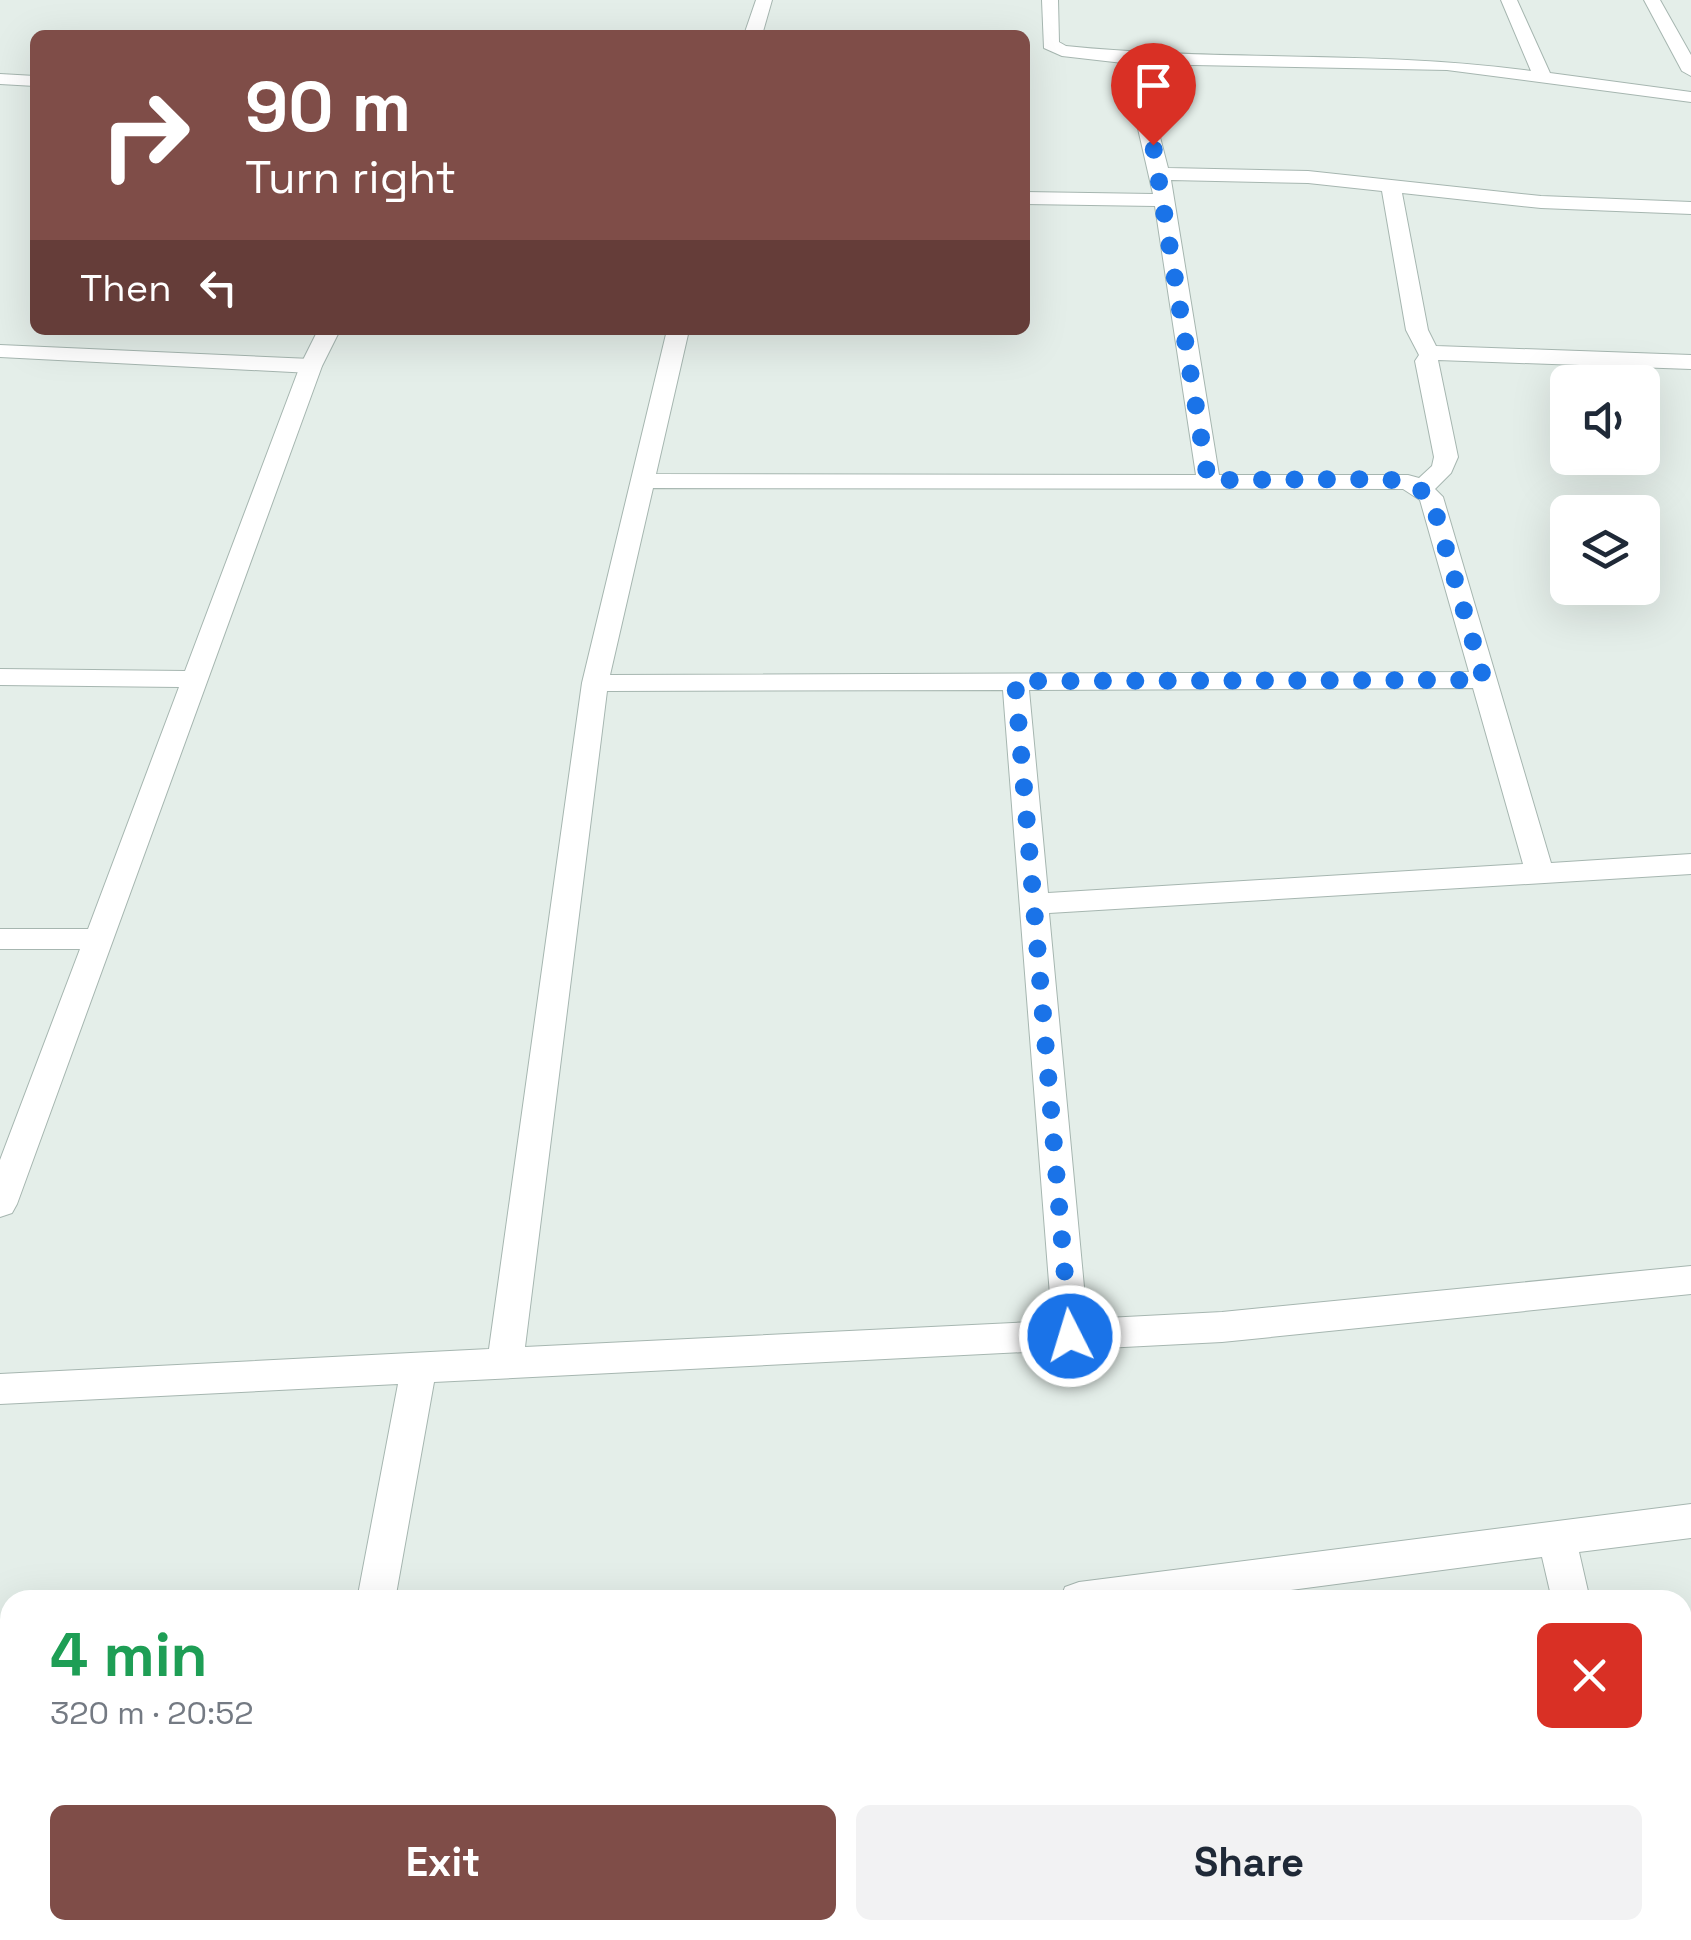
<!DOCTYPE html>
<meta charset="utf-8">
<style>
:root{--surface:#fff;--page:#f2f2f3;--text:#1f2937;--muted:#747a83;--accent:#7f4d48}
body{margin:0;font-family:"Space Grotesk",sans-serif;background:var(--page);color:var(--text);height:100vh;display:flex;flex-direction:column;font-size:38px;white-space:nowrap}
*{box-sizing:border-box;margin:0}
p{font-size:32px;color:var(--muted)}
.icon{flex:none;width:55px;height:55px;fill:none;stroke:currentColor;stroke-width:2;stroke-linecap:round;stroke-linejoin:round}
.map{position:relative;flex:1;overflow:hidden}
.side{position:absolute;left:0px;top:1590px;width:1692px;height:350px;display:flex;flex-direction:column;background:var(--surface);border-radius:30px 30px 0 0;box-shadow:0 10px 40px #0002}
.side>*{flex:none}
.banner{position:absolute;left:30px;top:30px;width:1000px;height:305px;border-radius:15px;box-shadow:0 10px 40px #0002;background:#7f4d48;color:#fff;overflow:hidden}
.controls{position:absolute;left:1550px;top:365px;display:grid;gap:20px}
.controls a{display:grid;place-items:center;width:110px;height:110px;border-radius:15px;background:var(--surface);box-shadow:0 10px 40px #0002;font-size:50px}
.pin{position:absolute;display:grid;place-items:center;width:85px;height:85px;color:#fff;margin:-102px -42px;border-radius:50% 50% 50% 0;rotate:-45deg;box-shadow:0 0 10px #0007}
.pin .icon{rotate:45deg}
.me{position:absolute;width:110px;margin:-55px;rotate:355deg;stroke-linejoin:round;filter:drop-shadow(0 0 8px #0008)}
.turn{display:flex;align-items:center;gap:35px;height:210px;padding:0 50px;font-size:45px}
.turn .icon{width:130px;height:130px;stroke-width:2.5}
.turn b{display:block;font-size:70px;line-height:85px}
.then{display:flex;align-items:center;height:95px;padding:0 50px;background:#0003;gap:20px;font-size:38px}
.round{display:grid;place-items:center;flex:none;width:105px;height:105px;border-radius:15px;background:var(--page)}
.overview{display:flex;align-items:center;justify-content:space-between;height:170px;padding:0 50px}
h1{font-size:60px;font-weight:600;line-height:75px;color:#1e9e55}
.button{display:flex;gap:20px;margin-top:auto;padding:20px 50px}
.button a{flex:1;height:115px;border-radius:15px;background:var(--accent);color:#fff;font-size:40px;font-weight:600;line-height:115px;text-align:center}
.button a+a{background:var(--page);color:var(--text)}
.map>svg:first-child{display:block}
.lines{fill:none;stroke-linecap:round;stroke-linejoin:round}
.service-casing{stroke:#a6b6b0;stroke-width:2}
.minor-casing{stroke:#a6b6b0;stroke-width:2}
.service{fill:#fff;fill-rule:evenodd}
.minor{fill:#fff;fill-rule:evenodd}
.route{stroke:#1a73e8;stroke-width:18;stroke-dasharray:0 32.4}
</style>
<div class="map">
<svg width="1691" height="1940" viewBox="0 0 1691 1940">
<rect width="100%" height="100%" fill="#e4eee9"/>
<g class="lines">
<g class="service-casing">
<polygon id="service" points="0,345 311,359 322,366 311,373 0,357"/>
</g>
<g class="minor-casing">
<g id="minor">
<polygon points="756,0 772,0 762,35 744,35"/>
<path d="M1042,0H1058L1059,42L1066,46C1221,62 1377,50 1531,71L1501,0H1517L1550,73L1691,92V102L1447,70L1141,64L1168,168L1308,171L1541,196L1691,202V214L1541,208L1402,193L1428,330L1436,346L1691,355V369L1438,360L1458,457L1451,473L1435,489L1443,497L1551,863L1691,854V874L1049,913L1087,1319L1222,1312L1691,1266V1294L1222,1342L434,1382L395,1600H357L398,1384L0,1404V1374L489,1349L582,683L667,330H689L656,474L1196,475L1155,206L1025,204V192L1153,194L1123,63L1062,56L1044,48ZM1171,180L1308,183L1382,191L1406,330L1419,355L1415,361L1434,457L1432,466L1419,478L1408,475H1219ZM653,488L1403,489L1420,500L1469,672L610,675ZM1473,688L1523,864L1048,893L1029,690ZM1003,690L1052,1321L525,1347L607,691Z"/>
<polygon points="1644,0 1660,0 1691,55 1691,76 1682,71"/>
<polygon points="0,74 35,76 35,86 0,84"/>
<polygon points="318,330 340,330 322,366 17,1204 12,1213 0,1217 0,1160 80,949 0,949 0,929 88,929 179,687 0,685 0,669 185,671 300,366"/>
<polygon points="1691,1504 1691,1538 1579,1552 1590,1600 1552,1600 1542,1557 1215,1600 1060,1600 1065,1587 1079,1582"/>
<polygon points="292,1930 336,1930 334,1940 290,1940"/>
<rect x="1011" y="1930" width="44" height="10"/>
<polygon points="1622,1930 1666,1930 1669,1940 1625,1940"/>
</g>
</g>
<use href="#service" class="service"/>
<use href="#minor" class="minor"/>
</g>
<g class="lines">
<polyline class="route" points="1070,1336 1015,681 1484,680 1431,497 1408,482 1384,479 1208,480 1153,145"/>
</g>
</svg>
<div class="controls">
<a><svg class="icon" aria-label="sound" viewBox="0 0 24 24"><path d="M4 9h4l5-4v14l-5-4H4zM17 9q2 3 0 6"/></svg></a>
<a><svg class="icon" aria-label="layers" viewBox="0 0 24 24"><path d="M12 4l9 5-9 5-9-5zM3 14l9 5 9-5"/></svg></a>
</div>
<div class="pin" style="left:1153px;top:145px;background:#d93025"><svg class="icon" aria-label="arrive" viewBox="0 0 24 24"><path d="M6 21V4h12l-3 4 3 4H6"/></svg></div>
<svg class="me" style="left:1070px;top:1336px" viewBox="-20 -20 40 40"><circle r="17" fill="#1a73e8" stroke="#fff" stroke-width="3"/><path d="M0-11L8 9 0 5-8 9z" fill="#fff"/></svg>
<div class="banner">
<div class="turn"><svg class="icon" aria-label="right" viewBox="0 0 24 24"><path d="M7 20v-9h11M14 6l5 5-5 5"/></svg><div><b>90 m</b>Turn right</div></div>
<div class="then">Then<svg class="icon" aria-label="left" viewBox="0 0 24 24"><path d="M17 20v-9H6M10 6l-5 5 5 5"/></svg></div>
</div>
<section class="side">
<div class="overview"><div><h1>4 min</h1><p>320 m · 20:52</p></div><a class="round" style="background:#d93025;color:#fff"><svg class="icon" aria-label="close" viewBox="0 0 24 24"><path d="M6 6l12 12M18 6L6 18"/></svg></a></div>
<div class="button"><a>Exit</a><a>Share</a></div>
</section>
</div>
